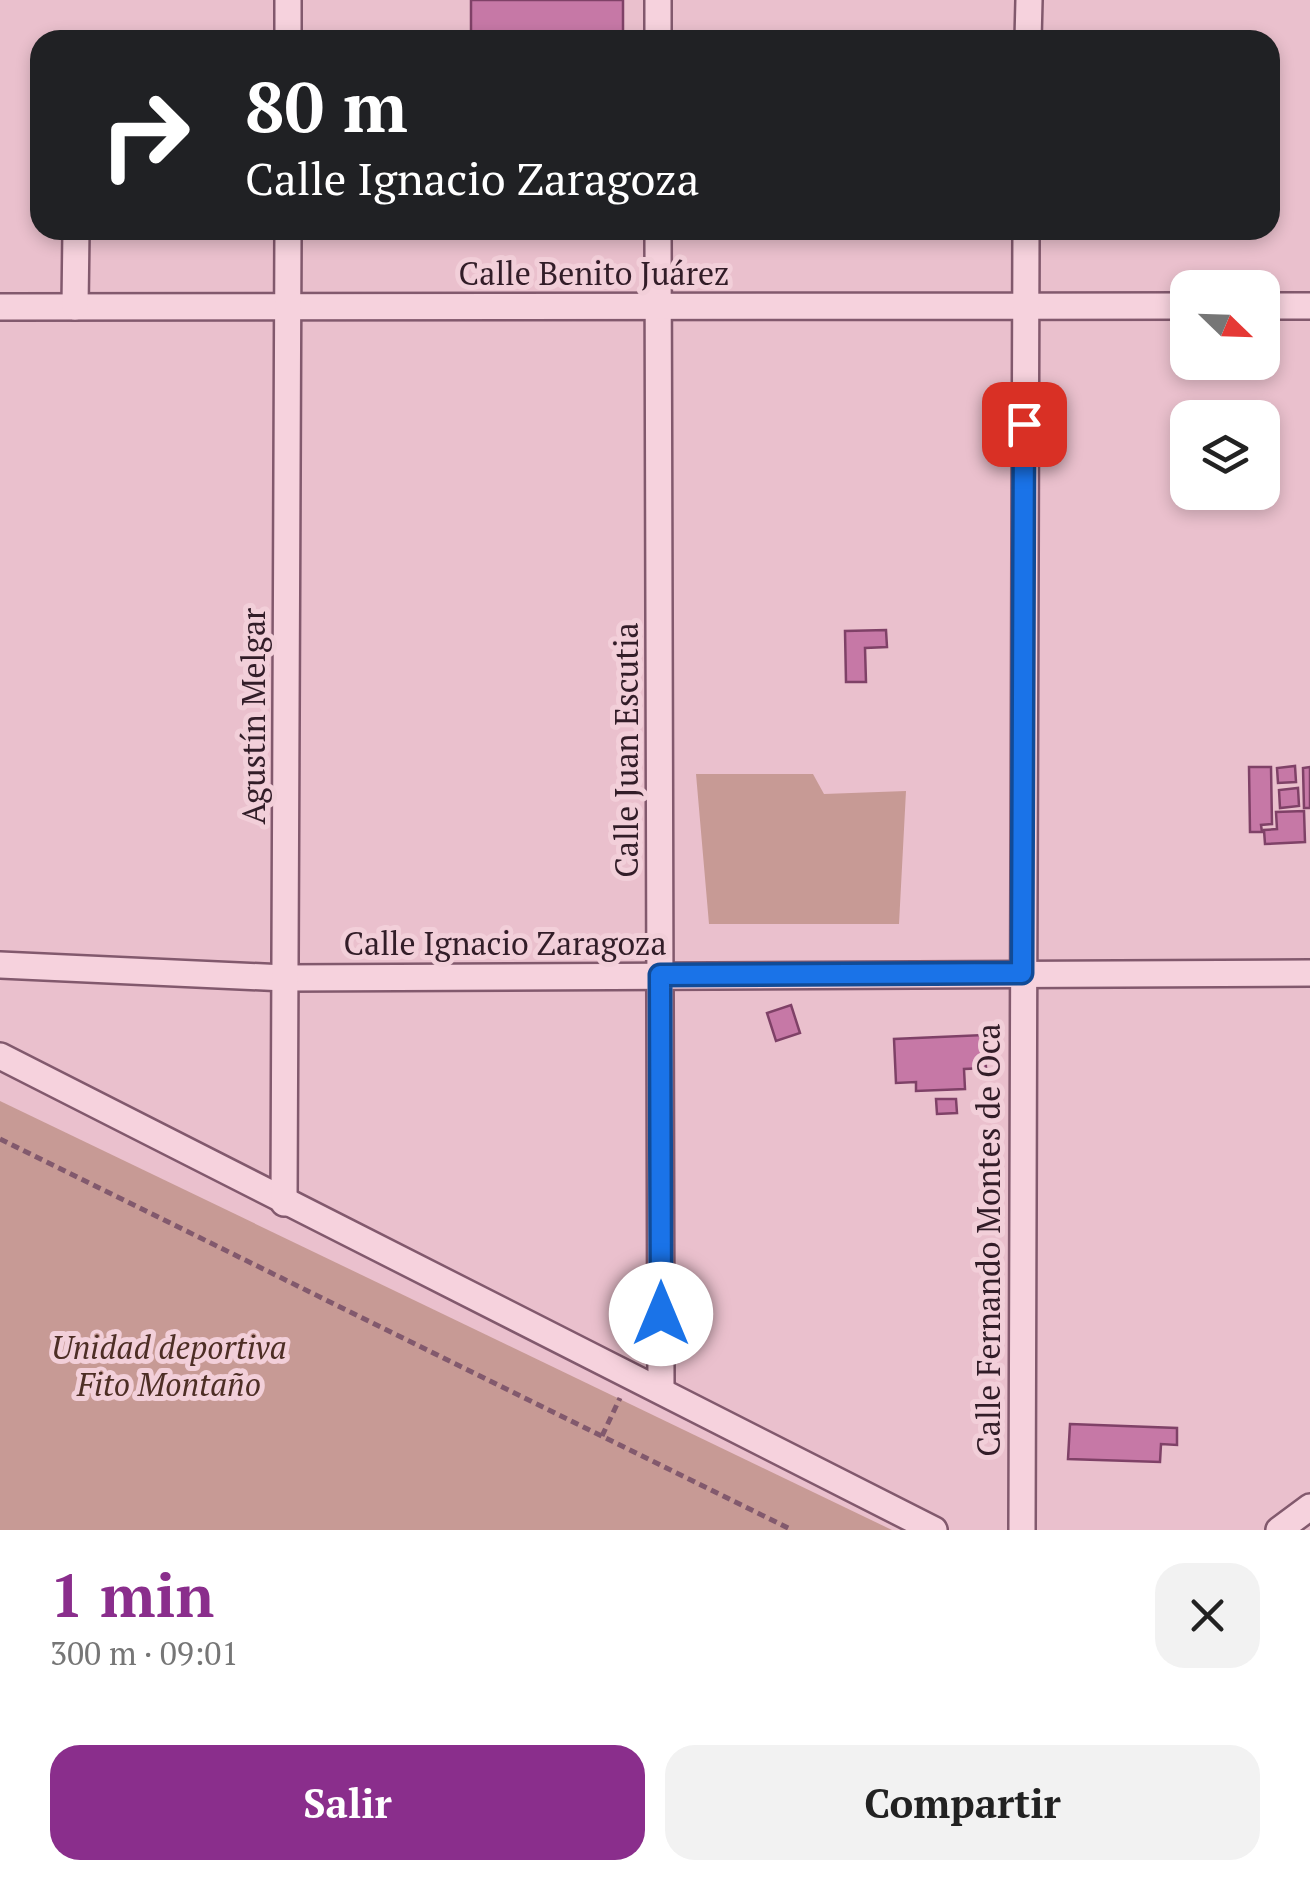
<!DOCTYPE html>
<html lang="es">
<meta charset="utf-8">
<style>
:root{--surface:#fff;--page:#f2f2f2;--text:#222;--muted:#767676;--accent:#8a2e8c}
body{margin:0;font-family:"PT Serif",serif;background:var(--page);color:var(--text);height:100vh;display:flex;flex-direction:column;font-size:38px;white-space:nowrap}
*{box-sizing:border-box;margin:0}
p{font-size:32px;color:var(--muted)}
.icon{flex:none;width:55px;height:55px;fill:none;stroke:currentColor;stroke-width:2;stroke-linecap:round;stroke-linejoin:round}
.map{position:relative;height:1530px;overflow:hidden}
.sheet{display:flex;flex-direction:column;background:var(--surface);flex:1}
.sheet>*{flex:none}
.hud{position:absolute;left:30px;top:30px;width:1250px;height:210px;border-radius:30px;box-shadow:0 5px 15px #0003;background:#202124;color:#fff;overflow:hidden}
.needle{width:65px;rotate:113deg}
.controls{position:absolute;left:1170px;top:270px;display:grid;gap:20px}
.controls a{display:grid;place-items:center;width:110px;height:110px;border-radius:20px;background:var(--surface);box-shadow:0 5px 15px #0003;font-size:50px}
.pin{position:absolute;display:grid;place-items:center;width:85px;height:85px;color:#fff;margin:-42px;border-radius:20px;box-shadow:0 5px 15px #0006}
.me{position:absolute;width:110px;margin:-55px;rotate:0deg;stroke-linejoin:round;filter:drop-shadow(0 0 8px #0008)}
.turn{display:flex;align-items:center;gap:35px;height:210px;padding:0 50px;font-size:45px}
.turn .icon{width:130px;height:130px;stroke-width:2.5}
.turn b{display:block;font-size:70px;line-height:85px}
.round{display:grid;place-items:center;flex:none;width:105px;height:105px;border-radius:30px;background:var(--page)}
.overview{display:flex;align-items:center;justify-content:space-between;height:170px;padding:0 50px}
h1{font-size:60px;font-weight:800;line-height:75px;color:var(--accent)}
.primary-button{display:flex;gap:20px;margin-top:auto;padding:20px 50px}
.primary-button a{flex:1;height:115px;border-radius:30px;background:var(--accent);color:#fff;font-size:40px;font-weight:800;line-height:115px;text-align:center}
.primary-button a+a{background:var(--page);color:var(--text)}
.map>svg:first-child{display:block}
.green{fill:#c79a95}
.building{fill:#c678a6;stroke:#7f4167;stroke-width:2.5}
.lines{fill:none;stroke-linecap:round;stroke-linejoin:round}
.minor-casing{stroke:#82596d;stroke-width:30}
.path{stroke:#82596d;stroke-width:5;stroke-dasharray:8 5;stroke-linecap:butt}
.minor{stroke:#f6d2dd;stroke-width:25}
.route-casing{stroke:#114b97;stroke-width:25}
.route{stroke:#1a73e8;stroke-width:18}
.labels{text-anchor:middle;stroke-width:10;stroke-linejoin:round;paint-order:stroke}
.street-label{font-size:32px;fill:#321d28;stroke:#f2cfd9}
.park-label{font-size:32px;font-style:italic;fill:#4d2e25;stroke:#f2cfd9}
</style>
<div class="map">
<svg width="1310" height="1530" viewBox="0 0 1310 1530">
<rect width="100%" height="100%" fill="#eac0cd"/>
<g class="green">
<polygon points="696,774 813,774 824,794 906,791 899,924 709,924"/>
<polygon points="0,1101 892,1530 0,1530"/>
</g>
<g class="building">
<rect x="471" y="0" width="152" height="40"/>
<polygon points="886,630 887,647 865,648 866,682 846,682 845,631"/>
<polygon points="1295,766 1296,782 1278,783 1277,768"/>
<polygon points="1249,767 1271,767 1272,824 1261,825 1262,832 1250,832"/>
<polygon points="1310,767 1310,808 1304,808 1303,768"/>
<polygon points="1298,788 1299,806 1280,808 1279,790"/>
<polygon points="1304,811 1305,842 1265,844 1264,830 1277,829 1276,812"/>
<polygon points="791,1005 800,1033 776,1041 767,1013"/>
<polygon points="984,1035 986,1068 964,1069 965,1089 916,1091 916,1082 896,1083 894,1039"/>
<polygon points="936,1099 956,1099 957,1113 937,1114"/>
<polygon points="1070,1424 1177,1428 1177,1445 1161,1444 1160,1462 1068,1459"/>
</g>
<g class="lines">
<g class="minor-casing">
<g id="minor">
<polyline points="288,0 288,40"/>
<polyline points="658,40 658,0"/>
<polyline points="1028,40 1029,0"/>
<polyline points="658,230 661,1390"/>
<polyline points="1262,306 1310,306"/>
<polyline points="0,307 1188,306"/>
<polyline points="75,307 76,230"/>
<polyline points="0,965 285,978 1310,973"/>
<polyline points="0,1056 934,1530"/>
<polyline points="284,1203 288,230"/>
<polyline points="1022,1530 1026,230"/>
<polyline points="1279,1530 1310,1507"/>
</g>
</g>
<g class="path">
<polyline points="0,1139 792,1530"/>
<polyline points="602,1436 620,1398"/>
</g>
<use href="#minor" class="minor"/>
</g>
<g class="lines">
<g class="route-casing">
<polyline id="route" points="661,1314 660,975 1022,973 1024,424"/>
</g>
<use href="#route" class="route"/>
</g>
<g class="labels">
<g class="street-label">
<text x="594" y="285">Calle Benito Juárez</text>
<text transform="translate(254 716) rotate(-90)" y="11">Agustín Melgar</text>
<text transform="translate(627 750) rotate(-90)" y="11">Calle Juan Escutia</text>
<text x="505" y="955">Calle Ignacio Zaragoza</text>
<text transform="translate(989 1240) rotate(-90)" y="11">Calle Fernando Montes de Oca</text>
</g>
<g class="park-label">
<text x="169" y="1359">Unidad deportiva<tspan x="169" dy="37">Fito Montaño</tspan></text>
</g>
</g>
</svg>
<div class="controls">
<a><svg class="needle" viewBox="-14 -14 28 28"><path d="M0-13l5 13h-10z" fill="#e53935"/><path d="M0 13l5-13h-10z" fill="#767676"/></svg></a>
<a><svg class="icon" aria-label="layers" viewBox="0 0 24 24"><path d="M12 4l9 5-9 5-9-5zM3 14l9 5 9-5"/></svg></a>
</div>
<div class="pin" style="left:1024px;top:424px;background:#d93025"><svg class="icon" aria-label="arrive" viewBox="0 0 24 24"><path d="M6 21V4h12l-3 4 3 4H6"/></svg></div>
<svg class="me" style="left:661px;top:1314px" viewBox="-20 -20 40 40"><circle r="19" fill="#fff"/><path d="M0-13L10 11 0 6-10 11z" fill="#1a73e8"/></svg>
<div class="hud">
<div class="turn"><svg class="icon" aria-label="right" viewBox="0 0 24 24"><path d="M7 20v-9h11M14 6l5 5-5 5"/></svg><div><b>80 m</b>Calle Ignacio Zaragoza</div></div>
</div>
</div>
<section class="sheet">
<div class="overview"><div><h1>1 min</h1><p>300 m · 09:01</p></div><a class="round"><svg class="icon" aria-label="close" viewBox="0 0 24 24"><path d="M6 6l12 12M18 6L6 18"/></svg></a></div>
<div class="primary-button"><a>Salir</a><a>Compartir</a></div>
</section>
